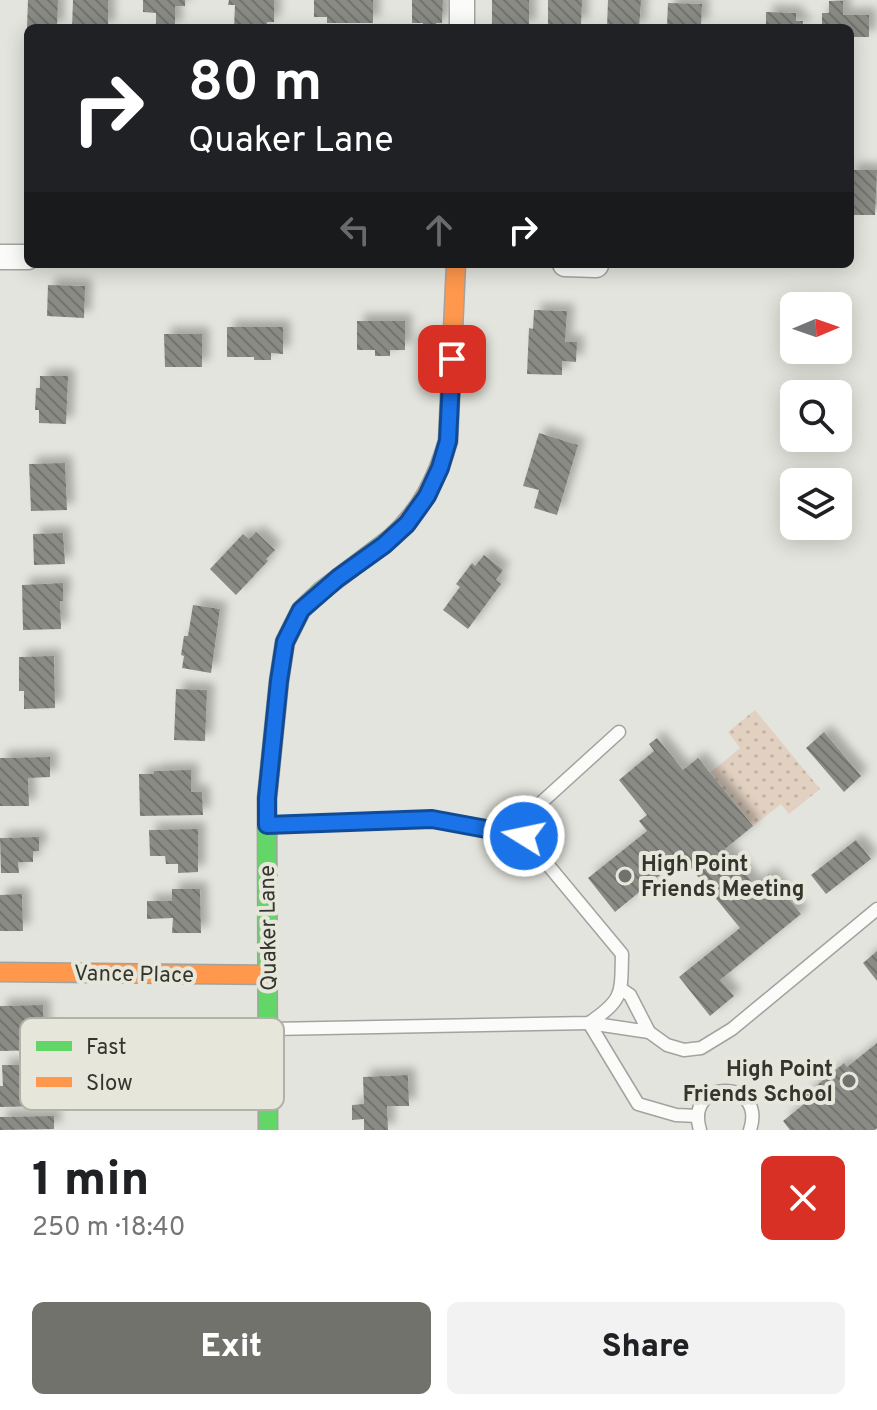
<!DOCTYPE html>
<meta charset="utf-8">
<style>
:root{--surface:#fff;--page:#f2f2f2;--text:#202124;--muted:#757577;--accent:#72726d}
body{margin:0;font-family:Overpass,sans-serif;background:var(--page);color:var(--text);height:100vh;display:flex;flex-direction:column;font-size:30px;white-space:nowrap}
*{box-sizing:border-box;margin:0}
p{font-size:26px;color:var(--muted)}
.icon{flex:none;width:44px;height:44px;fill:none;stroke:currentColor;stroke-width:2;stroke-linecap:round;stroke-linejoin:round}
.map{position:relative;height:1130px;overflow:hidden}
.side{display:flex;flex-direction:column;background:var(--surface);flex:1}
.side>*{flex:none}
.banner{position:absolute;left:24px;top:24px;width:830px;height:244px;border-radius:12px;box-shadow:0 4px 20px #0003;background:#202124;color:#fff;overflow:hidden}
.needle{width:52px;rotate:88deg}
.fabs{position:absolute;left:780px;top:292px;display:grid;gap:16px}
.fabs a{display:grid;place-items:center;width:72px;height:72px;border-radius:12px;background:var(--surface);box-shadow:0 4px 20px #0003;font-size:40px}
.pin{position:absolute;display:grid;place-items:center;width:68px;height:68px;color:#fff;margin:-34px;border-radius:16px;box-shadow:0 4px 12px #0006}
.me{position:absolute;width:88px;margin:-44px;rotate:280deg;stroke-linejoin:round;filter:drop-shadow(0 0 6px #0008)}
.turn{display:flex;align-items:center;gap:28px;height:168px;padding:0 32px;font-size:36px}
.turn .icon{width:104px;height:104px;stroke-width:2.5}
.turn b{display:block;font-size:56px;line-height:68px}
.lanes{display:flex;align-items:center;height:76px;padding:0 32px;background:#0003;justify-content:center;gap:40px;direction:ltr}
.lanes .off{opacity:.35}
.round{display:grid;place-items:center;flex:none;width:84px;height:84px;border-radius:12px;background:var(--page)}
.overview{display:flex;align-items:center;justify-content:space-between;height:136px;padding:0 32px}
h1{font-size:48px;font-weight:800;line-height:60px}
.action{display:flex;gap:16px;margin-top:auto;padding:16px 32px}
.action a{flex:1;height:92px;border-radius:12px;background:var(--accent);color:#fff;font-size:32px;font-weight:800;line-height:92px;text-align:center}
.action a+a{background:var(--page);color:var(--text)}
.map>svg:first-child{display:block}
.grass{fill:url(#grass-dots)}
.building{fill:url(#building-back-hatch);filter:url(#shadow)}
.lines{fill:none;stroke-linecap:round;stroke-linejoin:round}
.lane-casing{stroke:#a2a39e;stroke-width:15}
.street-casing{stroke:#a2a39e;stroke-width:27}
.fast-casing{stroke:#a2a39e;stroke-width:21}
.slow-casing{stroke:#a2a39e;stroke-width:21}
.lane{stroke:#fbfbfa;stroke-width:12}
.street{stroke:#fbfbfa;stroke-width:24}
.fast{stroke:#63d668;stroke-width:18}
.slow{stroke:#ff974d;stroke-width:18}
.route-casing{stroke:#114b97;stroke-width:20}
.route{stroke:#1a73e8;stroke-width:14}
.poi-dot{fill:#72726d;stroke:#e6e7da;stroke-width:3}
.labels{text-anchor:middle;stroke-width:8;stroke-linejoin:round;paint-order:stroke}
.poi-label{font-size:22px;font-weight:bold;fill:#353530;stroke:#e6e7da;text-anchor:start}
.street-label{font-size:22px;fill:#353530;stroke:#e6e7da}
.key{fill:#e6e7da;stroke:#b1b2a7;stroke-width:2}
.key-label{font-size:22px;fill:#353530}
</style>
<div class="map">
<svg width="877" height="1130" viewBox="0 0 877 1130">
<defs>
<pattern id="grass-dots" width="8" height="8" patternUnits="userSpaceOnUse" patternTransform="scale(2)"><rect width="8" height="8" fill="#e2d1c1"/><path d="M2 2h.1M6 6h.1" fill="none" stroke="#c2b4a6" stroke-width="1.8" stroke-linecap="round"/></pattern>
<pattern id="building-back-hatch" width="6" height="6" patternUnits="userSpaceOnUse" patternTransform="scale(2)"><rect width="6" height="6" fill="#8b8b86"/><path d="M-1 5l2 2M0 0l6 6M5-1l2 2" fill="none" stroke="#72726e"/></pattern>
<filter id="shadow"><feDropShadow dx="7" dy="-7" stdDeviation="4" flood-color="#0004"/></filter>
</defs>
<rect width="100%" height="100%" fill="#e3e4dd"/>
<polygon class="grass" points="755,710 820,789 789,814 781,804 753,826 710,773 740,748 728,732"/>
<g class="building">
<polygon points="28,0 58,0 57,28 27,28"/>
<polygon points="73,0 108,0 108,28 72,28"/>
<polygon points="143,0 185,0 185,6 175,6 175,28 156,28 156,13 143,12"/>
<polygon points="229,0 274,0 274,22 267,22 266,28 234,28 235,5 228,5"/>
<polygon points="314,0 373,0 373,23 327,23 327,17 314,17"/>
<polygon points="412,0 443,0 442,23 436,23 436,28 423,28 423,23 412,23"/>
<rect x="492" y="0" width="37" height="27"/>
<polygon points="548,0 582,0 581,25 548,24"/>
<polygon points="608,0 641,0 639,28 607,28"/>
<polygon points="829,1 843,1 843,15 869,15 869,37 850,37 850,28 822,28 822,13 829,13"/>
<polygon points="668,3 702,4 701,26 671,28 671,26 667,26"/>
<polygon points="766,12 796,13 796,21 803,21 802,28 766,28"/>
<polygon points="850,170 877,170 875,215 850,215"/>
<polygon points="48,285 85,286 84,318 47,316"/>
<polygon points="534,310 567,311 565,342 577,342 576,362 562,361 562,375 527,374 529,328 533,329"/>
<polygon points="357,321 405,321 405,350 390,350 390,356 375,356 375,350 357,350"/>
<polygon points="227,327 283,327 283,354 271,353 271,360 254,360 254,357 227,357"/>
<polygon points="164,334 202,334 202,367 165,367"/>
<polygon points="40,376 68,376 66,424 39,423 39,410 35,410 36,388 40,388"/>
<polygon points="539,433 578,445 557,515 534,508 539,490 523,486"/>
<polygon points="65,463 67,510 31,511 29,464"/>
<polygon points="256,532 275,550 266,559 268,561 236,595 210,569 243,534 249,539"/>
<polygon points="63,533 65,564 34,565 33,534"/>
<polygon points="484,555 503,570 496,580 501,584 468,629 443,610 460,587 456,584 472,563 475,566"/>
<polygon points="63,583 63,601 60,601 61,629 23,630 22,585"/>
<polygon points="193,605 220,609 211,673 182,668 184,656 181,655 184,636 188,636"/>
<polygon points="54,656 55,708 24,709 24,691 19,691 19,657"/>
<polygon points="176,689 207,690 205,741 174,740"/>
<polygon points="824,732 861,776 844,792 806,748"/>
<polygon points="657,738 683,770 698,758 753,826 725,849 755,885 769,874 801,914 720,980 734,996 710,1016 679,977 740,928 682,857 615,912 588,878 647,831 639,821 647,815 619,780 654,751 649,744"/>
<polygon points="50,757 50,777 28,778 29,806 0,806 0,758"/>
<polygon points="191,770 191,792 202,792 203,815 140,816 139,774 154,774 154,771"/>
<polygon points="198,829 198,872 178,873 178,864 166,864 165,856 150,856 149,830"/>
<polygon points="39,837 39,851 33,851 33,862 18,862 19,873 1,873 0,838"/>
<polygon points="856,840 871,859 826,894 811,875"/>
<polygon points="172,889 200,889 201,933 172,933 173,918 147,919 147,901 172,901"/>
<polygon points="22,894 23,931 0,931 0,895"/>
<polygon points="877,951 877,981 863,963"/>
<polygon points="43,1005 44,1050 0,1051 0,1006"/>
<polygon points="877,1043 877,1128 875,1130 790,1130 783,1121 809,1100 805,1095 844,1063 847,1067"/>
<polygon points="2,1065 44,1065 45,1106 0,1107 0,1086 3,1086"/>
<polygon points="408,1075 409,1106 387,1106 388,1130 364,1130 364,1119 352,1120 352,1105 364,1104 363,1077"/>
<polygon points="54,1116 54,1129 0,1130 0,1117"/>
</g>
<g class="lines">
<g class="lane-casing">
<g id="lane">
<path d="M270,825L432,819L464,824L495,832L524,836L622,954C621,994 624,999 589,1023L271,1029"/>
<polyline points="524,836 532,811 619,732"/>
<polyline points="589,1023 638,1104 676,1115 698,1116"/>
<polyline points="589,1023 649,1032 630,995 621,989"/>
<polyline points="649,1032 667,1045 684,1050 701,1048 732,1029 877,909"/>
<path d="M700,1130C684,1078 767,1078 750,1130"/>
</g>
</g>
<g class="street-casing">
<g id="street">
<polyline points="462,28 462,0"/>
<polyline points="0,257 28,257"/>
<polyline points="565,264 596,265"/>
</g>
</g>
<g class="fast-casing">
<polyline id="fast" points="268,1130 267,798 279,681 285,642 301,610 321,591 391,538"/>
</g>
<g class="slow-casing">
<g id="slow">
<path d="M391,538C421,511 437,479 448,441L456,264"/>
<polyline points="0,972 268,975"/>
</g>
</g>
<use href="#lane" class="lane"/>
<use href="#street" class="street"/>
<use href="#fast" class="fast"/>
<use href="#slow" class="slow"/>
</g>
<g class="lines">
<g class="route-casing">
<polyline id="route" points="452,359 448,441 440,468 427,496 407,524 384,545 338,578 301,610 285,642 279,681 267,798 267,825 432,819 524,836"/>
</g>
<use href="#route" class="route"/>
</g>
<g class="poi-dot">
<circle cx="625" cy="876" r="8"/>
<circle cx="849" cy="1081" r="8"/>
</g>
<g class="labels">
<g class="poi-label">
<text x="641" y="871">High Point<tspan x="641" dy="25">Friends Meeting</tspan></text>
<text x="833" y="1076" text-anchor="end">High Point<tspan x="833" dy="25">Friends School</tspan></text>
</g>
<g class="street-label">
<text transform="translate(267 928) rotate(-91)" y="8">Quaker Lane</text>
<text transform="translate(134 973) rotate(1)" y="8">Vance Place</text>
</g>
</g>
<rect x="20" y="1018" width="264" height="92" rx="12" class="key"/>
<rect x="36" y="1041" width="36" height="10" fill="#63d668"/>
<rect x="36" y="1077" width="36" height="10" fill="#ff974d"/>
<g class="key-label">
<text x="86" y="1054">Fast</text>
<text x="86" y="1090">Slow</text>
</g>
</svg>
<div class="fabs">
<a><svg class="needle" viewBox="-14 -14 28 28"><path d="M0-13l5 13h-10z" fill="#e53935"/><path d="M0 13l5-13h-10z" fill="#757577"/></svg></a>
<a><svg class="icon" aria-label="search" viewBox="0 0 24 24"><circle cx="10" cy="10" r="6"/><path d="M15 15l6 6"/></svg></a>
<a><svg class="icon" aria-label="layers" viewBox="0 0 24 24"><path d="M12 4l9 5-9 5-9-5zM3 14l9 5 9-5"/></svg></a>
</div>
<div class="pin" style="left:452px;top:359px;background:#d93025"><svg class="icon" aria-label="arrive" viewBox="0 0 24 24"><path d="M6 21V4h12l-3 4 3 4H6"/></svg></div>
<svg class="me" style="left:524px;top:836px" viewBox="-20 -20 40 40"><circle r="17" fill="#1a73e8" stroke="#fff" stroke-width="3"/><path d="M0-11L8 9 0 5-8 9z" fill="#fff"/></svg>
<div class="banner">
<div class="turn"><svg class="icon" aria-label="right" viewBox="0 0 24 24"><path d="M7 20v-9h11M14 6l5 5-5 5"/></svg><div><b>80 m</b>Quaker Lane</div></div>
<div class="lanes"><svg class="icon off" aria-label="left" viewBox="0 0 24 24"><path d="M17 20v-9H6M10 6l-5 5 5 5"/></svg><svg class="icon off" aria-label="ahead" viewBox="0 0 24 24"><path d="M12 20V5M6 11l6-6 6 6"/></svg><svg class="icon" aria-label="right" viewBox="0 0 24 24"><path d="M7 20v-9h11M14 6l5 5-5 5"/></svg></div>
</div>
</div>
<section class="side">
<div class="overview"><div><h1>1 min</h1><p>250 m · 18:40</p></div><a class="round" style="background:#d93025;color:#fff"><svg class="icon" aria-label="close" viewBox="0 0 24 24"><path d="M6 6l12 12M18 6L6 18"/></svg></a></div>
<div class="action"><a>Exit</a><a>Share</a></div>
</section>
